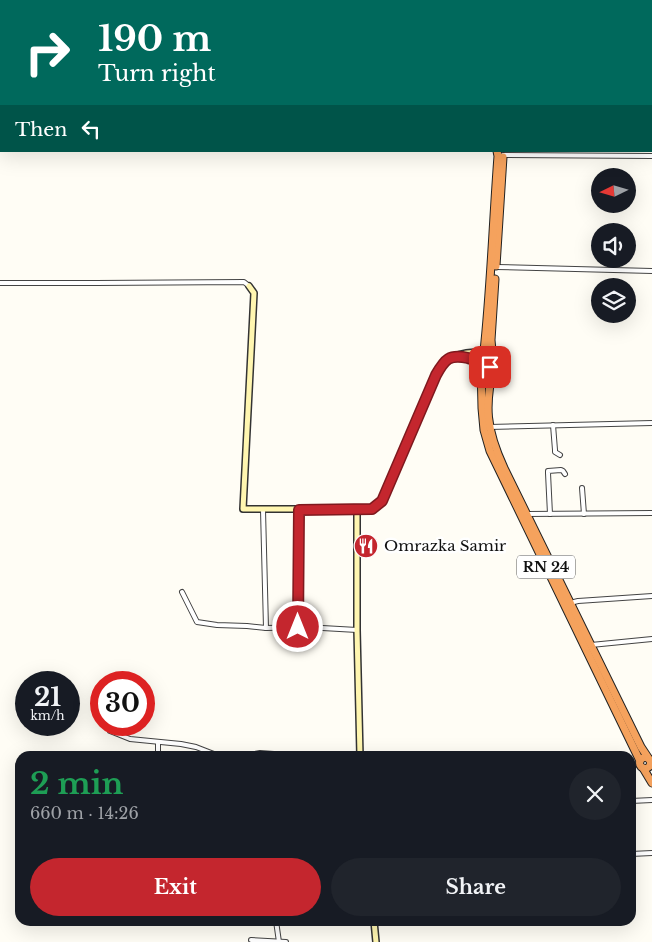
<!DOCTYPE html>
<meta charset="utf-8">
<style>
:root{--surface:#171b24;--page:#20242c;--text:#f1f3f6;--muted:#9ea1a6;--accent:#c4262e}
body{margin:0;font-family:"Libre Baskerville",serif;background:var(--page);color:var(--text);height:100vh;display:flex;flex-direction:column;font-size:19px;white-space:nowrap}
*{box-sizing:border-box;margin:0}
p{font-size:16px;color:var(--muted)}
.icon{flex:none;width:28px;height:28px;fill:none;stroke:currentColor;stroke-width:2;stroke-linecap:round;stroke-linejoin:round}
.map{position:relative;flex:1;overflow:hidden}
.sheet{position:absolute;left:15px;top:751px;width:621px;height:175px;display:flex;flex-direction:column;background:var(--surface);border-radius:15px;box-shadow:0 5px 20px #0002}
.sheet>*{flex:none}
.guide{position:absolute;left:0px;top:0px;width:652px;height:152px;box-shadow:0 5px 20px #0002;background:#00695c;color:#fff;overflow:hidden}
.needle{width:32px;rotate:265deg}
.controls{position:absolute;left:591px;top:168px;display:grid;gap:10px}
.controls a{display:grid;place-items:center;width:45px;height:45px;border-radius:50%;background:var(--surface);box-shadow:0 5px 20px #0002;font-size:25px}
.speed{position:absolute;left:15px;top:671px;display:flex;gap:10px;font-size:25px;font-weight:700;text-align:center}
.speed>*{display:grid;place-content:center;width:65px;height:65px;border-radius:50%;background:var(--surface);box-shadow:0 5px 20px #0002;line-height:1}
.speed small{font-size:12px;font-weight:400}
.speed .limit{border:8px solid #d22;background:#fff;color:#111}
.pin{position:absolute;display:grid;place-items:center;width:42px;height:42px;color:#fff;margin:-21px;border-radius:10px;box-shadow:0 2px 8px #0006}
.me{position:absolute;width:55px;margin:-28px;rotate:0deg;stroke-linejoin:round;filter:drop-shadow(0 0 4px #0008)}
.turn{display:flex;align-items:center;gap:18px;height:105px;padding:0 15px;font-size:22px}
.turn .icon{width:65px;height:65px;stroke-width:2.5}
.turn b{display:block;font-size:35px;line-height:42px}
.then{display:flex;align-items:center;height:48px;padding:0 15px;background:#0003;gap:10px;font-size:19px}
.round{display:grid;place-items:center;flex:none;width:52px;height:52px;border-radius:26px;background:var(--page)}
.head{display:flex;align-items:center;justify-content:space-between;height:85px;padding:0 15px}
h1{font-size:30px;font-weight:700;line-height:38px;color:#1e9e55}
.primary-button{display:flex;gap:10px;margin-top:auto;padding:10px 15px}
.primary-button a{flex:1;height:58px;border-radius:30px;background:var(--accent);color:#fff;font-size:20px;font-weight:700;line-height:58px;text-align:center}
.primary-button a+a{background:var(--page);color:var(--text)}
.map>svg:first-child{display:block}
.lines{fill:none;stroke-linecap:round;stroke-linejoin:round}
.street-casing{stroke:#444;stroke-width:6}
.secondary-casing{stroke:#333;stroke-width:8}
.highway-casing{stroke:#222;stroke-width:9}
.street{stroke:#fff;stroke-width:4}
.secondary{stroke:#fff6b0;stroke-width:5}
.highway{stroke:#f5a25d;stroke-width:7}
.route-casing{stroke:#7f191e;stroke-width:12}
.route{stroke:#c4262e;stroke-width:9}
.labels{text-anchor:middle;stroke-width:5;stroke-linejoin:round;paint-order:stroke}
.shield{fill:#fff;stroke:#585858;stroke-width:1}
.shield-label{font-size:14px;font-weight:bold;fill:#111}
.poi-label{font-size:15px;fill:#111;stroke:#fff;text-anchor:start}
</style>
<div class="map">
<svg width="652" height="942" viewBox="0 0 652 942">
<rect width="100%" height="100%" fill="#fffdf5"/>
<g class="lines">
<g class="street-casing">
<g id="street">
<polyline points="503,155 652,156"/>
<polyline points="496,267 652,271"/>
<polyline points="0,283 96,283 244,282 249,286"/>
<polyline points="553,425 555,450 555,452 560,455"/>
<polyline points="489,427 652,423"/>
<polyline points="582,488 584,514"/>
<polyline points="263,510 266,628"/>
<polyline points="527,514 652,513"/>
<polyline points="550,514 548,473 548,471 561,470 563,471 565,474"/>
<polyline points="182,592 197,622 217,625 247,626 266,628 305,627 357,630"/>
<polyline points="571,605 574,602 578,601 652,596"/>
<polyline points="298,627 299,509"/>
<polyline points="591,645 652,639"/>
<polyline points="110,731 130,739 181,744 196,747 214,754 227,756"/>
<polyline points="158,756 158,742"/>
<polyline points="243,756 260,753 302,756"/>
<polyline points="631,801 652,800"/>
<polyline points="631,854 652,853"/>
<polyline points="276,921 279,942"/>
<polyline points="251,940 286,942"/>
</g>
</g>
<g class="secondary-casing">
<g id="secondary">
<path d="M249,286L254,293L243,509H372L382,501L436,375C447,355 460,352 483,352"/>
<polyline points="457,356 480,362"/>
<polyline points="357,509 357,630 360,756"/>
<polyline points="374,921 376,942"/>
</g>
</g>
<g class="highway-casing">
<g id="highway">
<polyline points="502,1 502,0"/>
<polyline points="508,1 508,0"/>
<polyline points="496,266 503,157"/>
<circle cx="488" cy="359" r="9"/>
<path d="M484,351C491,286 493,221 498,156L497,151"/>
<polyline points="492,351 491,340 495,279"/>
<polyline points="481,365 482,408 484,430 490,451 640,761"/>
<path d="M494,365C484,406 486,429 504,468L641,747L649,759"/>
<circle cx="645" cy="763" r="5.5"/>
<polyline points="643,768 652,783"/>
</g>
</g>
<use href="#street" class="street"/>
<use href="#secondary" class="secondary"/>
<use href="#highway" class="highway"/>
</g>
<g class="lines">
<g class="route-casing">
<path id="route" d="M298,627L299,510L372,509L382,501L436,375C445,359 449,354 468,358C471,359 476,360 480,362C484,365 484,367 490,367"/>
</g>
<use href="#route" class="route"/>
</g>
<defs>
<g id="restaurant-disc" transform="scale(1.25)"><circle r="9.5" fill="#c4262e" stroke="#fff"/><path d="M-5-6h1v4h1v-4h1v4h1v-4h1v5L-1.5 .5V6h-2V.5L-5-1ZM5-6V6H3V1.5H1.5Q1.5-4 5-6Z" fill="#fff"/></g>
</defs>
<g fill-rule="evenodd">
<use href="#restaurant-disc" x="366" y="546"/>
</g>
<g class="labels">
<rect class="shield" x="517" y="555.5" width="58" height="23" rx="4"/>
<g class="shield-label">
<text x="546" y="572">RN 24</text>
</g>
<g class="poi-label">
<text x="384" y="551">Omrazka Samir</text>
</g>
</g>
</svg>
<div class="controls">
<a><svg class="needle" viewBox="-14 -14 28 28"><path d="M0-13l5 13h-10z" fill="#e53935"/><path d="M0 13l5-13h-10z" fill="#9ea1a6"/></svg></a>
<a><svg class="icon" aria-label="sound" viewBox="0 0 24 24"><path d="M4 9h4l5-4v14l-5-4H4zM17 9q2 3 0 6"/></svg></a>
<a><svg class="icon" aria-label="layers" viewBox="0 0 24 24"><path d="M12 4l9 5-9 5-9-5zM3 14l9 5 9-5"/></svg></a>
</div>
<div class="speed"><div>21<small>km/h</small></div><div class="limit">30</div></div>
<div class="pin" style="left:490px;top:367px;background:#d93025"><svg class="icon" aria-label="arrive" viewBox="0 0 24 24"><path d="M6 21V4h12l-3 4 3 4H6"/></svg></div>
<svg class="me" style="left:298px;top:627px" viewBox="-20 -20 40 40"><circle r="17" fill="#c4262e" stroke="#fff" stroke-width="3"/><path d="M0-11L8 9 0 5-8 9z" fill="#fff"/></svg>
<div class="guide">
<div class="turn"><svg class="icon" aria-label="right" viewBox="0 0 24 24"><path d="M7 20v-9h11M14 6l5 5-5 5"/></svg><div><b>190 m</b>Turn right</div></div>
<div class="then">Then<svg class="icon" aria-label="left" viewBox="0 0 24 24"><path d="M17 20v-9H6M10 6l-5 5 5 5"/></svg></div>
</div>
<section class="sheet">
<div class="head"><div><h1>2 min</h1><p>660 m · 14:26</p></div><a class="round"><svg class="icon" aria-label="close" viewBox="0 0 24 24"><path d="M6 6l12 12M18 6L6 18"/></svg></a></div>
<div class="primary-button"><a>Exit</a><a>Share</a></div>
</section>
</div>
